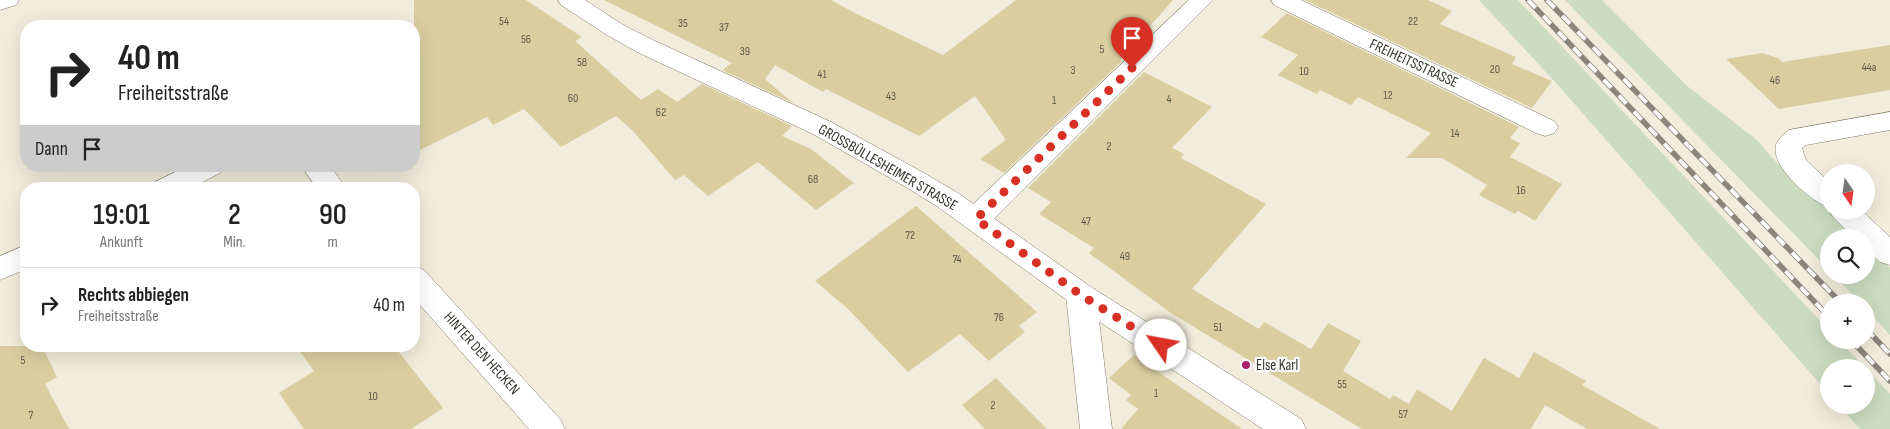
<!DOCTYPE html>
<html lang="de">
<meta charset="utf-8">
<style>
:root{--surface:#fff;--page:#f2f2f2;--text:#222;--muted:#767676;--line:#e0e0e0}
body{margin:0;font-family:"Sofia Sans Condensed",sans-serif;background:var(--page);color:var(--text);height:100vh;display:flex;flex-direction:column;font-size:19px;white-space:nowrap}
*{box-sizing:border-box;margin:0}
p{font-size:16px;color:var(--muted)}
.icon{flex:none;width:28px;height:28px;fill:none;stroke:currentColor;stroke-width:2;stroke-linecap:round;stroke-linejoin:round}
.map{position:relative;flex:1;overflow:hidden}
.sheet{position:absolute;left:20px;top:182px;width:400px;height:170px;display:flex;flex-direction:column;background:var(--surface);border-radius:20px;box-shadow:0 5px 20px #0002}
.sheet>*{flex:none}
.guide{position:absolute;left:20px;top:20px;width:400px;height:152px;border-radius:20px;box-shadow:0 5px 20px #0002;background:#fff;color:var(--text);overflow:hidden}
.needle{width:32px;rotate:167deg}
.fabs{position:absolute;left:1820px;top:164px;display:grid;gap:10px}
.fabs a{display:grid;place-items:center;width:55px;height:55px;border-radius:50%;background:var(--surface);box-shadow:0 5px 20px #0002;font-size:25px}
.pin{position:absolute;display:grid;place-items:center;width:42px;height:42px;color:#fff;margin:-51px -21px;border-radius:50% 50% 50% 0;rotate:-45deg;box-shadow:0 0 5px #0007}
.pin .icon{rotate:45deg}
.me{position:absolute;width:55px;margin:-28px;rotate:303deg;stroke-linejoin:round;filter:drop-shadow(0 0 4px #0008)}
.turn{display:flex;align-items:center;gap:18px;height:105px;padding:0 15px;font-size:22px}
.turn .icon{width:65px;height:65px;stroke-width:2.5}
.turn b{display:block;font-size:35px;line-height:42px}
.then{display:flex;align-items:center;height:48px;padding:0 15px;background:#0003;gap:10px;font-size:19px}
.eta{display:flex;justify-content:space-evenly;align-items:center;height:85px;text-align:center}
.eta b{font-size:30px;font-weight:600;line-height:35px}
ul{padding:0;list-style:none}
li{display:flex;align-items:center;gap:15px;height:75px;padding:0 15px;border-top:1px solid var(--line)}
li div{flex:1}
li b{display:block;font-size:19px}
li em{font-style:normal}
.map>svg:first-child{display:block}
.green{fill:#cbdcc0}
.building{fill:#dacda0}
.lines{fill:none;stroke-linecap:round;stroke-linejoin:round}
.minor-casing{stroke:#807b6b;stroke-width:1}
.tertiary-casing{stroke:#807b6b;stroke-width:1}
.minor{fill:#fff;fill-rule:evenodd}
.tertiary{fill:#fff;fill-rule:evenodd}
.rail-casing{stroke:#8a867b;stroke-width:5.5}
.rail{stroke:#fff;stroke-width:4;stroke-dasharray:11;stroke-linecap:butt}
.route{stroke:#d93025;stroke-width:9;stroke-dasharray:0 16.2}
.poi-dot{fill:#a71f66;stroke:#fff;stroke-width:2}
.labels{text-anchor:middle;stroke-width:4.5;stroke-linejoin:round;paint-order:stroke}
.number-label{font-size:12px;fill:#5e5a49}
.street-label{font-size:15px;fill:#35332c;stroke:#fff}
.poi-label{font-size:15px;fill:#35332c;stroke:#fff;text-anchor:start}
</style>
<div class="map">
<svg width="1890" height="429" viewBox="0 0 1890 429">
<rect width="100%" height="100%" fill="#f1ecdb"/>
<g class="green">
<polygon points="1479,0 1518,0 1829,330 1829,340 1838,340 1865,367 1829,368 1829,394 1557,84"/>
<polygon points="1565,0 1602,0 1687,86 1757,140 1775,161 1857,237 1829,238 1829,270"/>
<polygon points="1866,246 1890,268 1890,335 1866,309 1866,302 1860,302 1833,275 1866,275"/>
<polygon points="1866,369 1890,394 1890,429 1860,429 1839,405 1866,405"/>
</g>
<g class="building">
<polygon points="414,0 526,0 582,37 575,41 641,100 658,89 677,102 702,84 792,126 782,136 811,149 854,183 816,210 758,162 708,196 684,175 675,180 633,131 616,116 561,147 524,109 493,125 487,117 414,153"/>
<polygon points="604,0 831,0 855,13 943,55 1016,0 1173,0 1120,60 1122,61 1004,173 980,159 1006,140 975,96 919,136 826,89 823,92 775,65 765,79 793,103 722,70 732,63"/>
<polygon points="1305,0 1428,0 1452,11 1440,24 1516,57 1512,64 1552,81 1532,108"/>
<polygon points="1287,13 1519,127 1510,138 1520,143 1510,157 1562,184 1535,221 1518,211 1515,214 1479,195 1487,185 1442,158 1406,158 1431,133 1358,97 1351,105 1320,90 1317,94 1278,75 1298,55 1261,37"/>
<polygon points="1890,45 1890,90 1779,109 1726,59 1762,53 1778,58 1782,62"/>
<polygon points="1144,72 1212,107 1172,148 1184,154 1181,158 1266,204 1192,289 1259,329 1264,322 1311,349 1328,323 1361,341 1343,371 1390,399 1393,395 1409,404 1417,389 1452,411 1484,358 1519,378 1534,352 1586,381 1582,385 1660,429 1587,429 1545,405 1531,429 1362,429 1171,313 1089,253 1094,248 1039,214 1051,202 1028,188"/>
<polygon points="916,206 1037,312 1019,326 1025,332 989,361 960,334 908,372 847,308 815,281"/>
<polygon points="0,346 42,346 57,377 45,384 69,429 0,429"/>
<polygon points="296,346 394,346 443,408 411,429 304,429 279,393 314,371"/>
<polygon points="1134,355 1186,391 1242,429 1121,429 1138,409 1126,400 1131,395 1109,378"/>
<polygon points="996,378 1047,429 985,429 962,405"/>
</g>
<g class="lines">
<g class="minor-casing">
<g id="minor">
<polygon points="0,0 19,0 16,5 0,10"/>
<polygon points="1189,0 1213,0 986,227 976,230 966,227 962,219 966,211"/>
<polygon points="1271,0 1301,0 1554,121 1558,127 1554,133 1545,136 1536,133 1274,5"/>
<path d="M1890,112V130L1806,145L1802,148L1806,160L1829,182V207C1811,202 1770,166 1776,145C1778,139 1784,134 1789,130Z"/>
<polygon points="187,166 224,166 220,173 189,189 152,189 155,182"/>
<polygon points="301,166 330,166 347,189 318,189"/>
<polygon points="1829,210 1861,210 1890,237 1890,265 1880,262 1866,249 1866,238 1854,238 1833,217"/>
<polygon points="26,245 26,269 0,280 0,256"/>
<polygon points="414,266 424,270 560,419 565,429 529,429 414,298"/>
<polygon points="1081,283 1091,287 1096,295 1112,429 1080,429 1066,295 1071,287"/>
</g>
</g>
<g class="tertiary-casing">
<polygon id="tertiary" points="558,0 585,0 623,25 653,40 831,122 924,173 958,193 1091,287 1301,419 1306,429 1263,429 1071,303 938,207 906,187 813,134 637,52 607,35 561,5"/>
</g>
<use href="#minor" class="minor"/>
<use href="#tertiary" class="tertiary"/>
<g class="rail-casing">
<g id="rail">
<polyline points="1528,0 1829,317"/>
<polyline points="1547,0 1840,302"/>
<polyline points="1866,329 1890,354"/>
<polyline points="1851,340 1890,381"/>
</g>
</g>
<use href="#rail" class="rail"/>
</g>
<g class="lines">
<polyline class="route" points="1132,68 976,219 1081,295 1161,345"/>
</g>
<circle class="poi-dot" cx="1246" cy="365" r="5"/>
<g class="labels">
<g class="number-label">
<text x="504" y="25">54</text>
<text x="1413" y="25">22</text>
<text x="683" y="27">35</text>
<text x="724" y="31">37</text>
<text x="526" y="43">56</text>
<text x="1102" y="53">5</text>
<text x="745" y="55">39</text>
<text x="582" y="66">58</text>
<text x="1869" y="71">44a</text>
<text x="1495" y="73">20</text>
<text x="1073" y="74">3</text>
<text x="1304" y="75">10</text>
<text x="822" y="78">41</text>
<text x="1775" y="84">46</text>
<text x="1388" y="99">12</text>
<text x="891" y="100">43</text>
<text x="573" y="102">60</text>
<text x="1169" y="103">4</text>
<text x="1054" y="104">1</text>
<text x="661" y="116">62</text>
<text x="1455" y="137">14</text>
<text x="1109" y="150">2</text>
<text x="813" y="183">68</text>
<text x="1521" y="194">16</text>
<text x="1086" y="225">47</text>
<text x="910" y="239">72</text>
<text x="1125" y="260">49</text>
<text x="957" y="263">74</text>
<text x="999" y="321">76</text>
<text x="1218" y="331">51</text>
<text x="23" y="364">5</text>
<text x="1342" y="388">55</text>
<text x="1156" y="397">1</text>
<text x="373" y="400">10</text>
<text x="993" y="409">2</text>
<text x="1403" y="418">57</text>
<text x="31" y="419">7</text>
</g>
<g class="street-label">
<text transform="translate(1414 63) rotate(25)" y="5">FREIHEITSSTRASSE</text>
<text transform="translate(888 167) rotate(30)" y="5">GROSSBÜLLESHEIMER STRASSE</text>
<text transform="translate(482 353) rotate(48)" y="5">HINTER DEN HECKEN</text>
</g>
<g class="poi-label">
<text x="1256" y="370">Else Karl</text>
</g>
</g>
</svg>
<div class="fabs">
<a><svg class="needle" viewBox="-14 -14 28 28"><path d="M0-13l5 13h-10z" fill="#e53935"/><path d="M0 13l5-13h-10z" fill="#767676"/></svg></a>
<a><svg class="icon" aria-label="search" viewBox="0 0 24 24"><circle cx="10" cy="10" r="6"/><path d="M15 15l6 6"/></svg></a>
<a>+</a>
<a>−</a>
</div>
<div class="pin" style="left:1132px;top:68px;background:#d93025"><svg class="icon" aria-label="arrive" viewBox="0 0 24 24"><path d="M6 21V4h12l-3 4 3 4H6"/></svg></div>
<svg class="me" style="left:1161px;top:345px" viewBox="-20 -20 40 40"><circle r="19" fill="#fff"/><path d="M0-13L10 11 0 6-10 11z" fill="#d93025"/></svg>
<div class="guide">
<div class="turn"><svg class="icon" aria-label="right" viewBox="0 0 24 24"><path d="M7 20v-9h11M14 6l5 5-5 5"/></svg><div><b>40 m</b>Freiheitsstraße</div></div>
<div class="then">Dann<svg class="icon" aria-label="arrive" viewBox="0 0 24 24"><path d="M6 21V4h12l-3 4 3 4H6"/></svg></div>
</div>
<section class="sheet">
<div class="eta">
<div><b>19:01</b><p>Ankunft</p></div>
<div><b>2</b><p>Min.</p></div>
<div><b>90</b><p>m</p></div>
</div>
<ul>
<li><svg class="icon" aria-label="right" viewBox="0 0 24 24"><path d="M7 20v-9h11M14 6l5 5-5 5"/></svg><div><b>Rechts abbiegen</b><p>Freiheitsstraße</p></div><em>40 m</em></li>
</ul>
</section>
</div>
